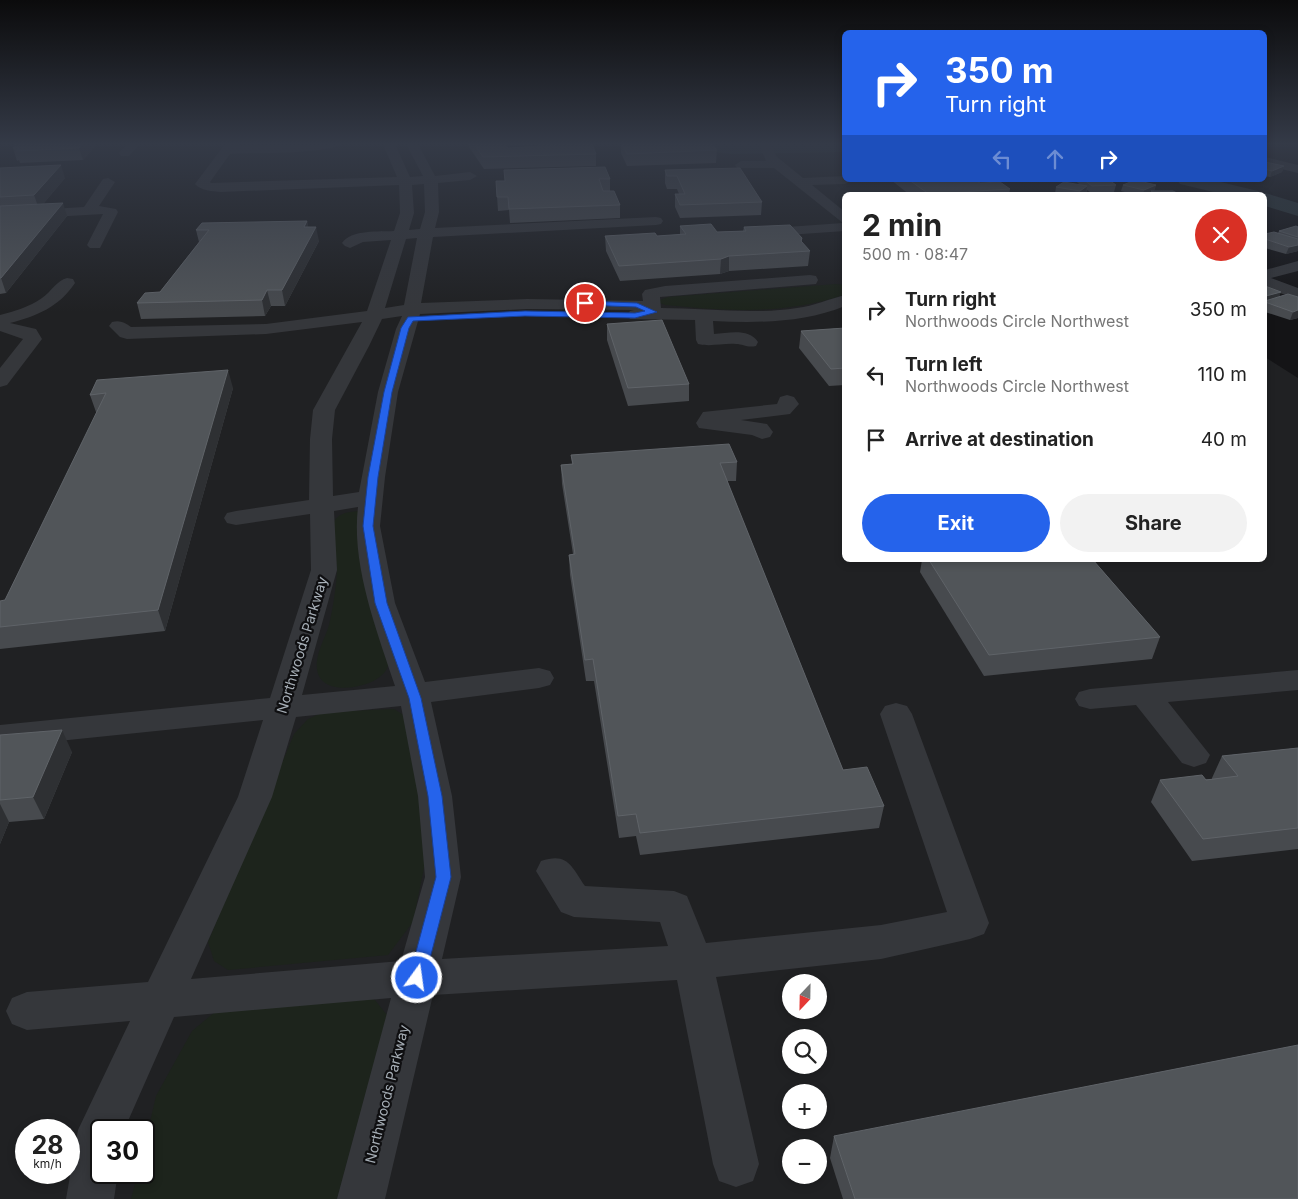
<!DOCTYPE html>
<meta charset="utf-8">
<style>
:root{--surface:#fff;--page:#f2f2f2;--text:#222;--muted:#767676;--accent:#2563eb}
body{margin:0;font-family:Inter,sans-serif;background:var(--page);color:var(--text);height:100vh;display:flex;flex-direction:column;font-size:19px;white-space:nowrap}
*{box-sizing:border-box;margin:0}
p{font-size:16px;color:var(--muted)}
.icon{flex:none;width:28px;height:28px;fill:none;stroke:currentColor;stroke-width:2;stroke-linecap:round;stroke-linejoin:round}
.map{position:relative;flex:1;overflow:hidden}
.drawer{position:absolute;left:842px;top:192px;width:425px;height:370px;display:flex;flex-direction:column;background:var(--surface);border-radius:8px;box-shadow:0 2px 8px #0003}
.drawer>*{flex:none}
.guide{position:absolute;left:842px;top:30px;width:425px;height:152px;border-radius:8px;box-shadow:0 2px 8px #0003;background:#2563eb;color:#fff;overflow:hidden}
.needle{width:32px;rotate:202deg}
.controls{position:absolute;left:782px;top:974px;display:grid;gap:10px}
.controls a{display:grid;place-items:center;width:45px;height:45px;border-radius:50%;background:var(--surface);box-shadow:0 2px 8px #0003;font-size:25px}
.speed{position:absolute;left:15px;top:1119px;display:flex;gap:10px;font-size:25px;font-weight:700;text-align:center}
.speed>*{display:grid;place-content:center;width:65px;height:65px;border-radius:50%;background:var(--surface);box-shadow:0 2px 8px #0003;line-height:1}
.speed small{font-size:12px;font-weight:400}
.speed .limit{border:2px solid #111;border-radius:8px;background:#fff;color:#111}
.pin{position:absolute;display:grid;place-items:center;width:42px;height:42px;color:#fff;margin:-21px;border:2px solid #fff;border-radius:50%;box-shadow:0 1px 5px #0007}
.me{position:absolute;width:55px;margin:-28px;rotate:14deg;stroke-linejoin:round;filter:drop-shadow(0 0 4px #0008)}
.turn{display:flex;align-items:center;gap:18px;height:105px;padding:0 20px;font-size:22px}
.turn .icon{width:65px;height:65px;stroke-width:2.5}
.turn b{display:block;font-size:35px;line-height:42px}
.lanes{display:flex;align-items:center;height:48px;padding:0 20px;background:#0003;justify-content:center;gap:25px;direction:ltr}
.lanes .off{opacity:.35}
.round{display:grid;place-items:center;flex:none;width:52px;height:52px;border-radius:26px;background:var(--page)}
.summary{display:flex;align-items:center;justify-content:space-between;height:85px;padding:0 20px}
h1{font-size:30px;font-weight:700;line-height:38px}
.cta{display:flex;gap:10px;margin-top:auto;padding:10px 20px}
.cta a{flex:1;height:58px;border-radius:30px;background:var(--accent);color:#fff;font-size:20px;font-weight:700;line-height:58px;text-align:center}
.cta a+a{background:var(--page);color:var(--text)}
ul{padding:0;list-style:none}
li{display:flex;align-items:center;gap:15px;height:65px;padding:0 20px}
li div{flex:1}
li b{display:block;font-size:19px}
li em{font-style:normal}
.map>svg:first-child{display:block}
.built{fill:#202123;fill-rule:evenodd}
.green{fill:#1d241c}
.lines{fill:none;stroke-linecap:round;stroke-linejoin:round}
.river{fill:#2b3639;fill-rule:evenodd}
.minor{fill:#35373b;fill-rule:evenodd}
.wall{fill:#474a4e;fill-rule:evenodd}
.shaded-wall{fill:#2e3033}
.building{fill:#515559;stroke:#5f6368}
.route{fill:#2563eb;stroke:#184099}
.labels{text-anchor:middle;stroke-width:4.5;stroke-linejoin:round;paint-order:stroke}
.street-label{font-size:14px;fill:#a6aeb6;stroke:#0f0f11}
</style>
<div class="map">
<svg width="1298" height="1199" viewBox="0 0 1298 1199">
<rect width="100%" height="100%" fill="#141416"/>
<path class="built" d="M0,144H845V180H981L1005,195H845V560H1265V357L1298,378V1199H0ZM791,982H819V1010H791ZM791,1038H819V1065H791ZM791,1092H819V1120H791ZM26,1130H69V1172H26ZM101,1130H144V1172H101ZM791,1148H819V1175H791Z"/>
<g class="green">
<path d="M836,284L845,285V293L843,295C785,315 725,311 665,305L660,303V300L668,297Z"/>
<path d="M358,511L390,662C388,666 386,672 382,675C368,689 320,697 317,669C315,654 325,639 329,625C333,608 336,588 337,571C337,558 330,537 333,525C336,513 348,512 358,511Z"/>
<polygon points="394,709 405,716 412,726 425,863 413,922 388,955 228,970 214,961 208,942 294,734 308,719 324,712"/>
<polygon points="348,990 375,1000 387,1015 337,1199 131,1199 138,1173 144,1172 144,1148 156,1096 192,1031 222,1006"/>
</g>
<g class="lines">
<g class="river">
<polygon points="683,144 845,144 845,152 731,154 692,149 686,148"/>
<polygon points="1177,180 1212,180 1258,191 1260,194 1265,193 1298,203 1298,216 1265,206 1265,195 1226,195 1180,184"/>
</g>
<g class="minor">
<polygon points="127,144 140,144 129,156 121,156 119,153"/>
<path d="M225,144H237L236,146L340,144C331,154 248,153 230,154L210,182L211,183L397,177L383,144H395L410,177L423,176L406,144H418L435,176L470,172L477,176L470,180L438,183L439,212L435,228L656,217L661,218L663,221L661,224L656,225L433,237L421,303L527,299L643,301L642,294L645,290L665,286L810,275L816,276L818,280L816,284L660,297L661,308C706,308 752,315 797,308C814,306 829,299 845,295V306C804,323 757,323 713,321L714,334C729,333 749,328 758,342L756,346C747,348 743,344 736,344C723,343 711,347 698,344L696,340L695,320L630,319L627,315L630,311L634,310L527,309L420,314L398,392L385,477L380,526L395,603L425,682L539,668L550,671L554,678L550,685L539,688L431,702L452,796L461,877L442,959L668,946L660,922L574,917L561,912L536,871L541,861C568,852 571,866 585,886L674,891L687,896L706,943L881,925L947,912L880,714L885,706L896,703L907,706L912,714L989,923L984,934L970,939L881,959L716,977L759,1164L753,1181L736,1187L719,1181L713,1164L677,980L433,995L385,1199H337L391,998L174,1017L124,1130H101V1172H118L114,1199H66L78,1130L130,1021L27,1030L12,1024L6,1011L12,998L27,992L148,982L238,797L263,720L0,747V725L270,698L311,570L310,514L236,525L227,523L224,518L227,513L236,511L309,500L310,439L313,410L362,322L266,334L127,339L120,337L109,326L112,322C120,320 124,322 131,327L266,324L367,311L391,240L363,242L350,248L345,246L342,243C352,229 379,232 394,231L400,213L399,185L221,192C212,191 201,191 195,184ZM424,184L425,212L420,229L409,230L414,213L412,185ZM417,238L404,305L385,308L406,239ZM402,316L396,329L378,392L359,492L333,496L332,439L335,410L369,346L382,319ZM358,507C351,565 377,631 395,686L302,695L337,570L334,511ZM401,706L418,796L425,877L401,961L191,979L272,797L296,717Z"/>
<polygon points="759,144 771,144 776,156 803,178 845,176 845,180 852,180 845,184 812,185 845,212 845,231 759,237 754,236 752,233 754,230 759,229 843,223 774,168 737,168 735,165 741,161 766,161"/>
<polygon points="1265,157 1298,165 1298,173 1265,165"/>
<polygon points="108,178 115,182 99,206 116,209 118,212 100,248 90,248 87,245 103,214 0,220 0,212 84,207 103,179"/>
<polygon points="1298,261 1298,271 1271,278 1298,288 1298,299 1265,288 1265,270"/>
<path d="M67,278L73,279L75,283C59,307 37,316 10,323L36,329L42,339L7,385L0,387V368L23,339L0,331V315C15,311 29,307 42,298C51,292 57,280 67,278Z"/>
<polygon points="787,395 794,397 799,404 790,414 741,420 767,424 773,432 770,437 762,439 752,435 699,428 696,423 703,412 777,404 780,397"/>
<polygon points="1298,670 1298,690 1168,702 1210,755 1206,763 1194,767 1182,763 1136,705 1090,709 1079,706 1075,699 1079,692 1090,689"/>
</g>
</g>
<g class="wall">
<polygon points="13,144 97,144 83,160 20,163 19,160 17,161 13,148 14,147"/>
<path d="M467,144H592L596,154V166L484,169ZM534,145V147L508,148L506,146Z"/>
<polygon points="621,144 712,144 717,150 716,163 627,166 621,153"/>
<polygon points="1265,162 1284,166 1282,172 1270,177 1265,176"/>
<polygon points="0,168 65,178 43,204 67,216 6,293 0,294"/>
<polygon points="665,170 762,202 761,215 680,218 675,207 675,194 679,194 677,189 667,189 665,183"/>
<polygon points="610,179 610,191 620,205 620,218 510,223 509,210 498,211 496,181"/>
<polygon points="891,180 975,180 980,183 1010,189 1009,195 910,195"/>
<polygon points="1076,180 1109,180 1116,185 1114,192 1090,192 1087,190 1086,193 1083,195 1055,194 1056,187 1080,185 1076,181"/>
<polygon points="1123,185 1156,185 1154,191 1181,195 1150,195 1151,193 1146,195 1136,195 1121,191"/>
<polygon points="307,221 308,227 319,241 285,306 271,306 265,316 141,319 137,303 160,292 199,242 196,230"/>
<polygon points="680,226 717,232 743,231 744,227 802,238 802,243 810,251 808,266 729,271 720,274 620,281 606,251 605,236 657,236 680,235"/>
<polygon points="1298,227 1298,251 1286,254 1265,248 1265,234 1278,233 1279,231"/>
<polygon points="1265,286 1280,296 1298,318 1290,320 1265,312"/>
<polygon points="607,324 689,384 689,401 628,406 607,340"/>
<polygon points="845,328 845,385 829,386 799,348 801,331"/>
<polygon points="97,380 233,388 165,631 0,649 0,601 5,600 97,412 96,412 90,395"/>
<polygon points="571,455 737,462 736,481 727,481 843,770 884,806 879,828 640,855 636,836 619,838 594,681 586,681 570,575 569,555 573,554 562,484 561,465 572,464"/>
<polygon points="922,560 1093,560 1160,637 1152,659 984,676 920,572"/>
<polygon points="0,735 72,752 44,819 9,822 0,844"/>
<polygon points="1298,748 1298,849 1192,861 1151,802 1160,780 1212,779 1212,778 1222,756"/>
<polygon points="834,1136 1298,1199 843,1199 830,1158"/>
</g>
<g class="shaded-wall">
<polygon points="83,144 97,144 83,160 79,148"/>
<polygon points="61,165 65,178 39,209 34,195"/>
<polygon points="1284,166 1282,172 1270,177 1272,171"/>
<polygon points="1156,185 1154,191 1151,191 1151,193 1146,195 1143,195 1144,190"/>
<polygon points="1087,186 1086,193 1083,195 1080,195 1080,191"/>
<polygon points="63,203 67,216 6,293 1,278"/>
<polygon points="307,221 310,235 304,227"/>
<polygon points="316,227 319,241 285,306 282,290"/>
<polygon points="1298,245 1298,251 1286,254 1289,247"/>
<polygon points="729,256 729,271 720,274 721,259"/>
<polygon points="267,290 271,306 265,316 262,300"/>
<polygon points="1281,292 1278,300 1265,302 1266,296"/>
<polygon points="1298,310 1298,318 1290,320 1293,312"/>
<polygon points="228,370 233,388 165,631 158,610"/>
<polygon points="62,730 72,752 44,819 33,797"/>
<polygon points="0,804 9,822 0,844"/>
</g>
<g class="building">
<polygon points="18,144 83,144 79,148 16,151 19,148 13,148"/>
<polygon points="474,144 504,144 508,148 576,144 592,144 596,154 483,157"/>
<polygon points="622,144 712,144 717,150 627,154"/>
<polygon points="1265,162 1284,166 1272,171 1265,169"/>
<polygon points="61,165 34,195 0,197 0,168"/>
<polygon points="605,167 610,179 599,179 603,191 614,191 620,205 509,209 508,197 497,197 496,181 505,181 504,170"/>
<polygon points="740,168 762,202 680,205 675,194 685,194 677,176 667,176 665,170"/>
<polygon points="909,180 975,180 980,183 1000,182 1010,189 929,194"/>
<polygon points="1084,180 1109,180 1116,185 1092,186"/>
<polygon points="1135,180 1156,185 1144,190 1123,185"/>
<polygon points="1064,182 1087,186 1080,191 1056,187"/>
<polygon points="1151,191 1173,191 1181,195 1157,195"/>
<polygon points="1081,194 1082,195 1051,195"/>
<polygon points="63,203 1,278 0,278 0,206"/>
<polygon points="307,221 304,227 316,227 282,290 267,290 262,300 137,303 145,293 160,292 209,230 196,230 202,223"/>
<polygon points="711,224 717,232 746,231 744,227 790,225 802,238 801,241 810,251 729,256 721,259 619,266 605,236 655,233 657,236 686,234 680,226"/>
<polygon points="1296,226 1298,227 1298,237 1279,231"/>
<polygon points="1274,232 1298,239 1298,245 1289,247 1265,239 1265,234"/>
<polygon points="1265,286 1281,292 1266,296 1265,296"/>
<polygon points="1288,294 1298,297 1298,310 1293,312 1265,302 1265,301"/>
<polygon points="662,320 689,384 628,388 607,324"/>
<polygon points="845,328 845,368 831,369 801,331"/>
<polygon points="228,370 158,610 0,627 0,601 5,600 106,393 90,395 97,380"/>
<polygon points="729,444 737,462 720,463 843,770 867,767 884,806 640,833 636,814 618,816 593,659 585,660 569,555 575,554 561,465 573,464 571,455"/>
<polygon points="929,560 1093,560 1160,637 989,655"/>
<polygon points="62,730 33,797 0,800 0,735"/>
<polygon points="1298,748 1298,828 1203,839 1160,780 1202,775 1206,780 1238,776 1222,756"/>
<polygon points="1298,1045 1298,1199 855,1199 834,1136"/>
</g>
<linearGradient id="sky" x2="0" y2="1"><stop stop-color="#0b0b0c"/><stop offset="0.46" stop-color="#343a47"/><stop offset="1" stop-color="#343a47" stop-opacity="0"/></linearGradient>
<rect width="1298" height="312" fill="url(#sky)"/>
<polygon class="route" points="585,301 637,303 657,312 635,318 525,316 413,321 409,328 392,392 378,477 373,526 387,603 421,698 442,796 451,877 425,978 423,984 417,986 411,984 409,978 436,877 428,796 409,698 375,603 363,526 368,477 384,392 401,328 408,317 525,311 635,313 645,311 636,307 583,305 583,302"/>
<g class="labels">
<g class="street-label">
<text transform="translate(302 645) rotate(-73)" y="5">Northwoods Parkway</text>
<text transform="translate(387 1094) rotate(-76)" y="5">Northwoods Parkway</text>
</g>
</g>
</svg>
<div class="controls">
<a><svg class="needle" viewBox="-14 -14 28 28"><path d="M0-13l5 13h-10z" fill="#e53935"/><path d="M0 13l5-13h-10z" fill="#767676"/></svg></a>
<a><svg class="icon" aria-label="search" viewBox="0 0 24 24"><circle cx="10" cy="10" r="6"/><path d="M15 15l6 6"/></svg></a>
<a>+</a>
<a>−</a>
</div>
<div class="speed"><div>28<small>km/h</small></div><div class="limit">30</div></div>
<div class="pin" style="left:585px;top:303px;background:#d93025"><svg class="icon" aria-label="arrive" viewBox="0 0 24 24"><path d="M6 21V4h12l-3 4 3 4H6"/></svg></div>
<svg class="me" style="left:417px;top:978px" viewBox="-20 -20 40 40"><circle r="17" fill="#2563eb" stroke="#fff" stroke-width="3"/><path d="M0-11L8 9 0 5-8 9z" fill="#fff"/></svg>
<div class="guide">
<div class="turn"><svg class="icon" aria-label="right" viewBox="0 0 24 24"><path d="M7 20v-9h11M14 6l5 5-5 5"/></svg><div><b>350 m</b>Turn right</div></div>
<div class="lanes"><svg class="icon off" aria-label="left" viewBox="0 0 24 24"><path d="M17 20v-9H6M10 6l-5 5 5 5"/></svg><svg class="icon off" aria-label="ahead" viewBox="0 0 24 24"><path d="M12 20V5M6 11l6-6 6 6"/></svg><svg class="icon" aria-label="right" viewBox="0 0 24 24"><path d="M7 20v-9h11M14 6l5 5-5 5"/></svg></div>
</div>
<section class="drawer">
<div class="summary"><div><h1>2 min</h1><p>500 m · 08:47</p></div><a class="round" style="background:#d93025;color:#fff"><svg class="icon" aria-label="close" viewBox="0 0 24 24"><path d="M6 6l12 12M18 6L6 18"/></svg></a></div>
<ul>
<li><svg class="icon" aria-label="right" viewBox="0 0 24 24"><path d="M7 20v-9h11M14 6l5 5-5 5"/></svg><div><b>Turn right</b><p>Northwoods Circle Northwest</p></div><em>350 m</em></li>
<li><svg class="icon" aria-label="left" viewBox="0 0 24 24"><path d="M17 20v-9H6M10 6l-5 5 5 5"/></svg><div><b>Turn left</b><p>Northwoods Circle Northwest</p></div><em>110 m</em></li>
<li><svg class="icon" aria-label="arrive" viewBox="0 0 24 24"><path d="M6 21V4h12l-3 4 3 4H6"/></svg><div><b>Arrive at destination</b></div><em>40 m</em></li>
</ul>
<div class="cta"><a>Exit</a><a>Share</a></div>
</section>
</div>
